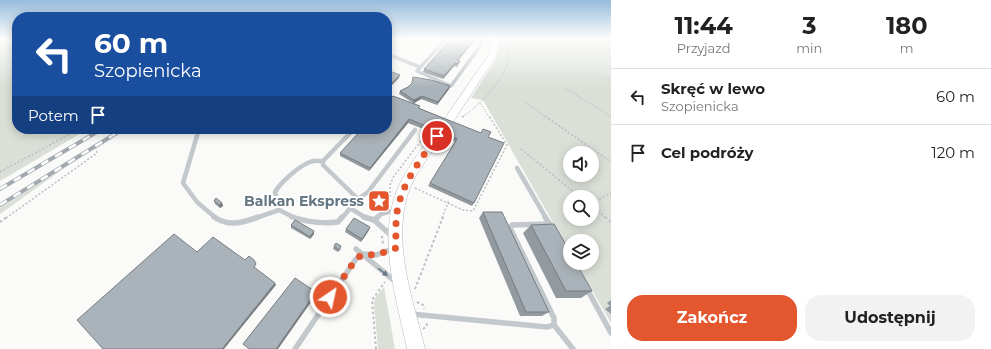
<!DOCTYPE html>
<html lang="pl">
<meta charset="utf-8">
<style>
:root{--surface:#fff;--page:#f2f2f2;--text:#222;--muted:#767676;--line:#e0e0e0;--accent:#e4572e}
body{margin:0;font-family:Montserrat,sans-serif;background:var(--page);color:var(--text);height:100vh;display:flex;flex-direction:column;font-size:15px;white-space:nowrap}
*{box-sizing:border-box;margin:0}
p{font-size:13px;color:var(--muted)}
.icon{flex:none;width:22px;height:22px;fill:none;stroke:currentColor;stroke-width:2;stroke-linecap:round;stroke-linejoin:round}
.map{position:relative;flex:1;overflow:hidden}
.drawer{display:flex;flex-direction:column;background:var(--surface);width:380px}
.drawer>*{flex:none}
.banner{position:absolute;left:12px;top:12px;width:380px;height:122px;border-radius:16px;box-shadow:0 2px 10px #0003;background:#1a4fa0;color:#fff;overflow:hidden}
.fabs{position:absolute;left:563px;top:146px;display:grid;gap:8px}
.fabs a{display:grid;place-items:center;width:36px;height:36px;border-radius:50%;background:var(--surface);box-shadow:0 2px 10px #0003;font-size:20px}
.pin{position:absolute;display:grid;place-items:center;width:34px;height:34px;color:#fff;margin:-17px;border:2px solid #fff;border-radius:50%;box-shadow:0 1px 4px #0007}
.me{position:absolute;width:44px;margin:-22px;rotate:34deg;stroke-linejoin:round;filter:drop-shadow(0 0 3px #0008)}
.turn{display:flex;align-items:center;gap:14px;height:84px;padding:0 16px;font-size:18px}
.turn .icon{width:52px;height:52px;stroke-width:2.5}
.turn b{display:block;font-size:28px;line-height:34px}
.then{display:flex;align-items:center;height:38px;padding:0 16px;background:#0003;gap:8px;font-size:15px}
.eta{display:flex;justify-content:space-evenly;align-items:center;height:68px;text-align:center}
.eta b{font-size:24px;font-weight:700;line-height:28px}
.button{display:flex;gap:8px;margin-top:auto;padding:8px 16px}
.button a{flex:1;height:46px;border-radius:16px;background:var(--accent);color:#fff;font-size:16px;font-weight:700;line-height:46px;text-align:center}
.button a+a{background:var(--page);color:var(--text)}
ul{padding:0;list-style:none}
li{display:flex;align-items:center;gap:12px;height:56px;padding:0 16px;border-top:1px solid var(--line)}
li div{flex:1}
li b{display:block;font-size:15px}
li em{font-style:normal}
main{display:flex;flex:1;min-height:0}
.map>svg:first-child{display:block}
.green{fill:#dadfd7;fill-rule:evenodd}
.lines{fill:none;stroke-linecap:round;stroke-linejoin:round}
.secondary-casing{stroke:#b3babf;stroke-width:1}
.path-far2{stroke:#bbbfc2;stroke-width:1;stroke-dasharray:1.5 1.5;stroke-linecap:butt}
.path-far1{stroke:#bbbfc2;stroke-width:1.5;stroke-dasharray:2 2;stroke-linecap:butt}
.path{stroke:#bbbfc2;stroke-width:2;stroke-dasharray:2.5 2.5;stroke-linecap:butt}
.lane-far2{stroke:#c3c8cc;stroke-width:3.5}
.lane-far1{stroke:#c3c8cc;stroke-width:4.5}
.lane{stroke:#c3c8cc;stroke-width:5.5}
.secondary{fill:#fff;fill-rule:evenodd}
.rail-casing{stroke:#a2aab0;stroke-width:4}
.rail{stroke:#fff;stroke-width:2.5;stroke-dasharray:8;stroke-linecap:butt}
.wall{fill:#929a9f}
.shaded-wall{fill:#777d82}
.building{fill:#aab3b9;stroke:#777d82}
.oneway{fill:#6a7a87}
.route{stroke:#e4572e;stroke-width:7;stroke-dasharray:0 12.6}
.labels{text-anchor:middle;stroke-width:4;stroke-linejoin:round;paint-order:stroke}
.poi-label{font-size:14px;font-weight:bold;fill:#657683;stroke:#fff;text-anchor:end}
</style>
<main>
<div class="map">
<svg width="611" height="349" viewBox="0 0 611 349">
<rect width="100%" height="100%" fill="#fafaf8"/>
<g class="green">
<polygon points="0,39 17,39 17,129 88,129 0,181"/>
<path d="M499,39H611V323L576,263H592V241H570V252L483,100L471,98L496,59ZM570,153H592V175H570ZM570,197H592V219H570Z"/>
<polygon points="70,164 0,214 0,208"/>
<polygon points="384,287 395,349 378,349 374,304 375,298"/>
</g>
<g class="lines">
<g class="secondary-casing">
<g id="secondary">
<polygon points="492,39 500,39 496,56 451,125 443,125 442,123 443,121 488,56"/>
<path d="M437,132L441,133L442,136C431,155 415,172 408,193C392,244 413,300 425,349H407C397,300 378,242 396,193C404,171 420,152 433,133Z"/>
</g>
</g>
<g class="path-far2">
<polyline points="550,39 600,56"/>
<polyline points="588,50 593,50 611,44"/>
<polyline points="603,76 611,80"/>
<polyline points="566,89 611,116"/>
<polyline points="478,102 481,104 489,117"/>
<polyline points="526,103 546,117"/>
<path d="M462,117C477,108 500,84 506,67C509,58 508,48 509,39"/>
</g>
<g class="path-far1">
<polyline points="545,116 611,162"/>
<polyline points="462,117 464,116"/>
<polyline points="521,149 580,197"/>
<polyline points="0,172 79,129"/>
<polyline points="415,188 463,210 473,211 507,145 489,116"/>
<polyline points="390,197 390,185 394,176 427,133"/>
<polyline points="592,203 611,193"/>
<polyline points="592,206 606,218"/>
<polyline points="6,218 97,153 96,148 119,133"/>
<polyline points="442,218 449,200"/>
</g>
<g class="path">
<polyline points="605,217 611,222"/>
<polyline points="0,222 7,217"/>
<polyline points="382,236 383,244"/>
<polyline points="415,289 443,217"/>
<polyline points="417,302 423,305 424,309"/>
<polyline points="423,329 427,326 426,322"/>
<polyline points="376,349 372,300 385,282"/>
</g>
<g class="lane-far2">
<polyline points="446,39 417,71 451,86 481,45 483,39"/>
<polyline points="387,54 420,67"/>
</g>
<g class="lane-far1">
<polyline points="199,129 183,183 197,202 216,218"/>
<polyline points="323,161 323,165 358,199 342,218"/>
<polyline points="323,161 354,129"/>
<polyline points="517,168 546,218"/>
<polyline points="358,199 368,192 415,130"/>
<polyline points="350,208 366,218"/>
<polyline points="256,218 279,210"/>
<path d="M295,218L279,210L275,192C281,182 299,166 310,162C314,160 319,161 323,161"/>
<polyline points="376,218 381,214 396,210"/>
</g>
<g class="lane">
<path d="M214,217C229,227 242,223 258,217"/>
<path d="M292,217C307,222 322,224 338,222L342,217"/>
<polyline points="364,217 374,220 393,237"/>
<polyline points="545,217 550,225"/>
<polyline points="374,220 378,217"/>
<polyline points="356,249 397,283"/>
<polyline points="587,289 611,333"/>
<polyline points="411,314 547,327 554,325 554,318 510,228 512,225 550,224"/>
<polyline points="554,325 573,349"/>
<polyline points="295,349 356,259 363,254 376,255 395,248"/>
</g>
<use href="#secondary" class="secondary"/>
<g class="rail-casing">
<g id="rail">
<polyline points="0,189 102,129"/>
<polyline points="0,205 123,129"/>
</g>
</g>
<use href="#rail" class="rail"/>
</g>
<g class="wall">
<polygon points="458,61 460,61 457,67 454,66 443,79 423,72 424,69"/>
<polygon points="450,86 449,89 437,105 421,99 413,103 420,106 419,108 488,137 474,203 472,206 428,186 430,183 456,142 408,123 369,171 340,156 340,153 413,103 399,94 400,91"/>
<polygon points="214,201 222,203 223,206 220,208 215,204"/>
<polygon points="483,212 549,312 542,316 520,316 479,218"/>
<polygon points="291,225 314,234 310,239 291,228"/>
<polygon points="531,225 592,291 581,298 556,298 523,233"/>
<polygon points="370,227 369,230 361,242 345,232 346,229"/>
<polygon points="334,246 341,249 338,252 333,249"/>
<polygon points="611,300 611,314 605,309 610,306 607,303"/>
</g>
<g class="shaded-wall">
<polygon points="475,39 476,39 456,63 457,60"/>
<polygon points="392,59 391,62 387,66 387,64"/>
<polygon points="455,63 454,66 443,79 444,76"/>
<polygon points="400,75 399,78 387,90 387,88"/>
<polygon points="450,86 449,89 437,105 438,102"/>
<polygon points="422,96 421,99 413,104 414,100"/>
<polygon points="409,119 408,123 369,171 370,168"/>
<polygon points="222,203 223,206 220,208 219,205"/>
<polygon points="370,227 369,230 361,242 362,239"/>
<polygon points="314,231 314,234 310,239 310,237"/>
<polygon points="275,283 276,285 224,349 222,349"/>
<polygon points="316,292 316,295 278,349 276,349"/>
</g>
<g class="building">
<polygon points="451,39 475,39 457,60 460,61 458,64 455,63 444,76 424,69"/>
<polygon points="387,58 392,59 387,64"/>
<polygon points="387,70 400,75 387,88"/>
<polygon points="413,77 431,80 450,86 438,102 422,96 414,100 400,91 408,87 412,83"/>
<polygon points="393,96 420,106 418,108 481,133 483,129 491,132 488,137 504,143 474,203 430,183 457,139 409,119 370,168 340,153 362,129 387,129 387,103"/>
<polygon points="216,198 222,203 219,205 214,201"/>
<polygon points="483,212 502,212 549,312 526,312"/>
<polygon points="354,218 370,227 362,239 346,229"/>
<polygon points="295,220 314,231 310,237 291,225"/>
<polygon points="554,224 570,252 570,263 576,263 592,291 566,291 531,225"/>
<polygon points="174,234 197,252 213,237 245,260 249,256 254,260 256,264 254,267 275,283 222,349 103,349 77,320"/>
<polygon points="336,243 341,246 339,250 334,246"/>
<polygon points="295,278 316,292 276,349 249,349 243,344"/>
</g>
<defs><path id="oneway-solid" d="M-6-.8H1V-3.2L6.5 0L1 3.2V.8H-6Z"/></defs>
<use class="oneway" href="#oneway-solid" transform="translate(383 272) rotate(38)"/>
<linearGradient id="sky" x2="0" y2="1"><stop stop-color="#96bcdc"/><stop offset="0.44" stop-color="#fdfdfc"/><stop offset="1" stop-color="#fdfdfc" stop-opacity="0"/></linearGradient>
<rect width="611" height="88" fill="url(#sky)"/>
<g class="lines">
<path class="route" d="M330,297L356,259L363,254L376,255L396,248C396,234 395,220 398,207C404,180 422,158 437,136"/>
</g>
<defs>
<g id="sight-square" transform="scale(1.15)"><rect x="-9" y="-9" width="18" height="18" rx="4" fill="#e4572e" stroke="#fff"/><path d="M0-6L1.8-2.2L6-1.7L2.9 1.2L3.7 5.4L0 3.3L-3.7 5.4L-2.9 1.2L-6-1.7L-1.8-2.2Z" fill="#fff"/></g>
</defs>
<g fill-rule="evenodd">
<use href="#sight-square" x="379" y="201"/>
</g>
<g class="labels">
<g class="poi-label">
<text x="364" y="206">Balkan Ekspress</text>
</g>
</g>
</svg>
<div class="fabs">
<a><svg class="icon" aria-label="sound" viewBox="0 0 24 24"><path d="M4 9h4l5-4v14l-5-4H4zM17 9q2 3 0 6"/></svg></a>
<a><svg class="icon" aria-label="search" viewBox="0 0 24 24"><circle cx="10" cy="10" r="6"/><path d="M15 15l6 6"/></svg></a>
<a><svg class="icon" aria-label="layers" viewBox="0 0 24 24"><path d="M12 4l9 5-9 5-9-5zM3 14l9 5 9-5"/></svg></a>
</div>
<div class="pin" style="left:437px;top:136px;background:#d93025"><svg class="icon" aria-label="arrive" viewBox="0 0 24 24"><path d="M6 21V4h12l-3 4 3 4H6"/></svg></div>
<svg class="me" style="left:330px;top:297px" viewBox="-20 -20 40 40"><circle r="17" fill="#e4572e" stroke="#fff" stroke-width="3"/><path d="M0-11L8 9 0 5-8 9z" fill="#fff"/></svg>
<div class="banner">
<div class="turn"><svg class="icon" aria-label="left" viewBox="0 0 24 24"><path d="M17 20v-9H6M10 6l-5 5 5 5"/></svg><div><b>60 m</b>Szopienicka</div></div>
<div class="then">Potem<svg class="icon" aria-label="arrive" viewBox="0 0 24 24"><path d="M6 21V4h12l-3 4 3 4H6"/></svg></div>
</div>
</div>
<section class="drawer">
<div class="eta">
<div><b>11:44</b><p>Przyjazd</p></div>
<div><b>3</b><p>min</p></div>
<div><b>180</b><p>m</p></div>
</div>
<ul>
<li><svg class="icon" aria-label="left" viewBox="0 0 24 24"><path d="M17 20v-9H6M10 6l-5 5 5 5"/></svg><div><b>Skręć w lewo</b><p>Szopienicka</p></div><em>60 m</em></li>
<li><svg class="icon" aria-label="arrive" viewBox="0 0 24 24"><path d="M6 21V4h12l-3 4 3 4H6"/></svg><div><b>Cel podróży</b></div><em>120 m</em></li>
</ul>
<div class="button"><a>Zakończ</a><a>Udostępnij</a></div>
</section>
</main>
